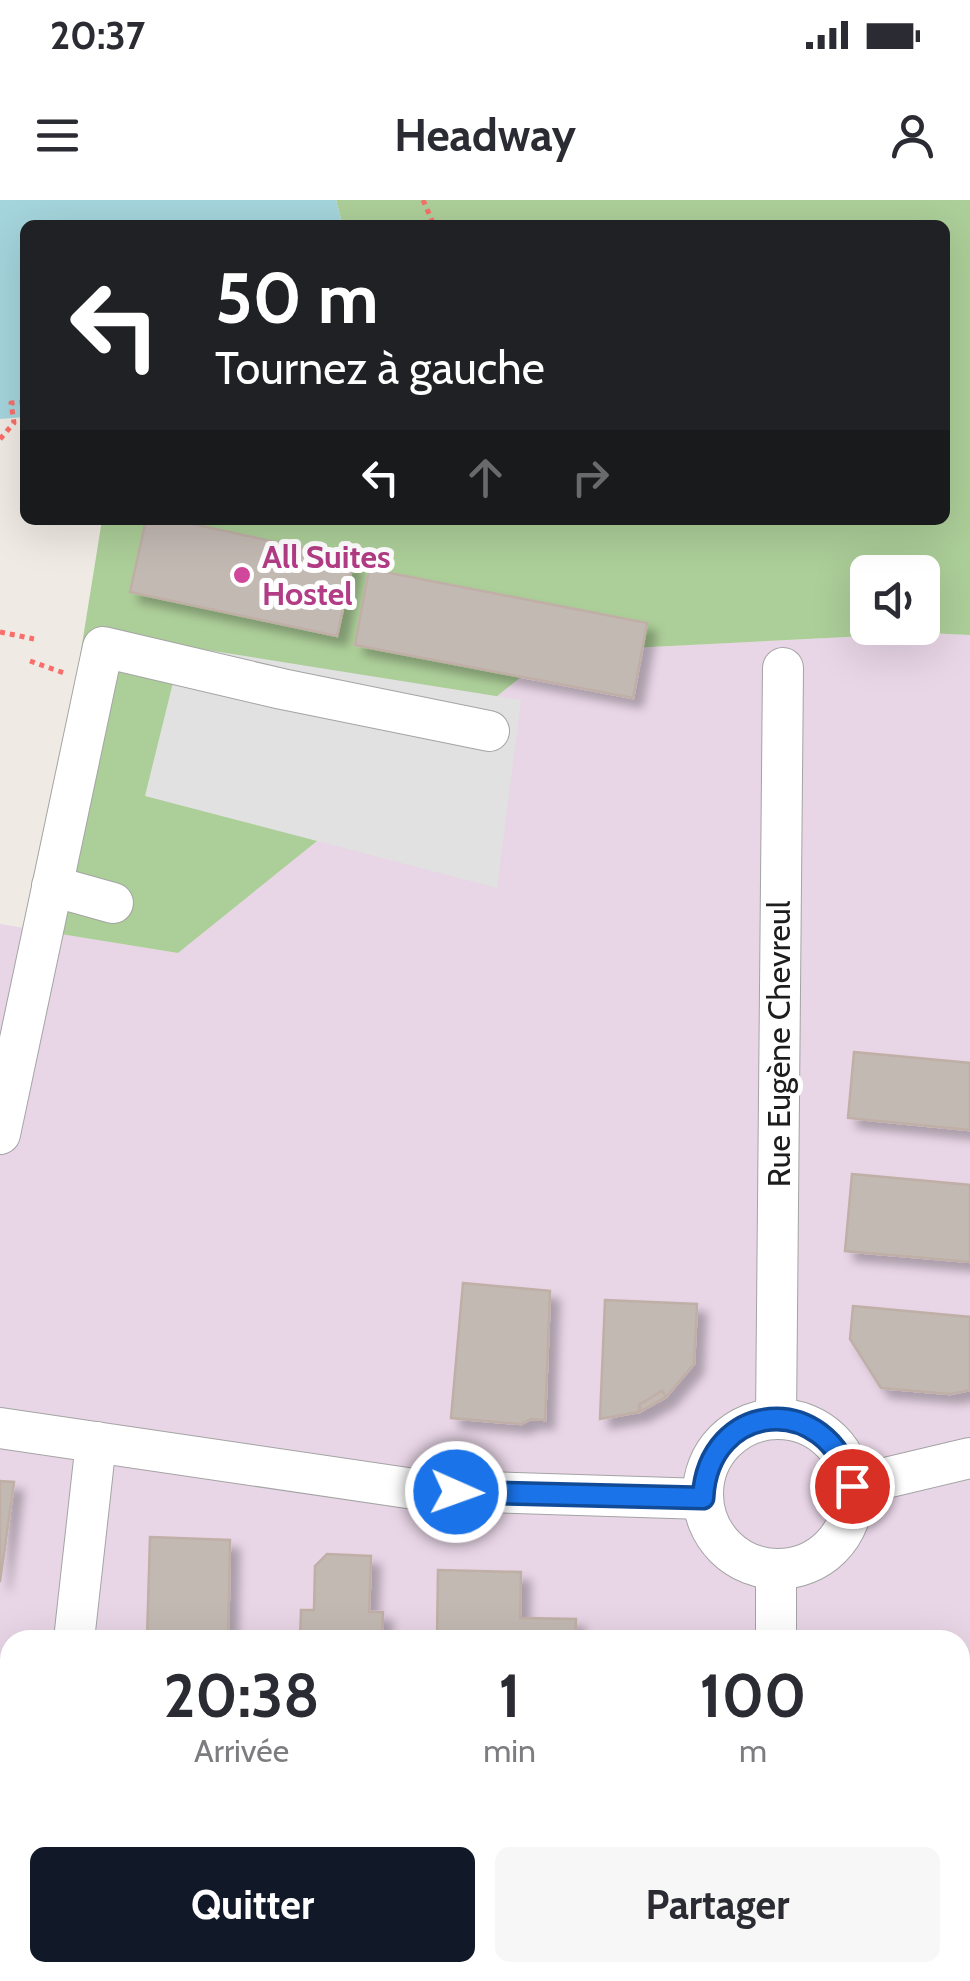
<!DOCTYPE html>
<html lang="fr">
<meta charset="utf-8">
<style>
:root{--surface:#fff;--page:#f7f7f7;--text:#2b2b33;--muted:#7c7c81;--accent:#111827}
body{margin:0;font-family:Cabin,sans-serif;background:var(--page);color:var(--text);height:100vh;display:flex;flex-direction:column;font-size:38px;white-space:nowrap}
*{box-sizing:border-box;margin:0}
p{font-size:32px;color:var(--muted)}
.icon{flex:none;width:55px;height:55px;fill:none;stroke:currentColor;stroke-width:2;stroke-linecap:round;stroke-linejoin:round}
.map{position:relative;flex:1;overflow:hidden}
.panel{position:absolute;left:0px;top:1430px;width:970px;height:352px;display:flex;flex-direction:column;background:var(--surface);border-radius:30px 30px 0 0;box-shadow:0 10px 40px #0002}
.panel>*{flex:none}
.banner{position:absolute;left:20px;top:20px;width:930px;height:305px;border-radius:15px;box-shadow:0 10px 40px #0002;background:#202124;color:#fff;overflow:hidden}
.controls{position:absolute;left:850px;top:355px;display:grid;gap:20px}
.controls a{display:grid;place-items:center;width:90px;height:90px;border-radius:15px;background:var(--surface);box-shadow:0 10px 40px #0002;font-size:50px}
.pin{position:absolute;display:grid;place-items:center;width:85px;height:85px;color:#fff;margin:-42px;border:5px solid #fff;border-radius:50%;box-shadow:0 2px 10px #0007}
.me{position:absolute;width:110px;margin:-55px;rotate:92deg;stroke-linejoin:round;filter:drop-shadow(0 0 8px #0008)}
.turn{display:flex;align-items:center;gap:35px;height:210px;padding:0 30px;font-size:45px}
.turn .icon{width:130px;height:130px;stroke-width:2.5}
.turn b{display:block;font-size:70px;line-height:85px}
.lanes{display:flex;align-items:center;height:95px;padding:0 30px;background:#0003;justify-content:center;gap:50px;direction:ltr}
.lanes .off{opacity:.35}
.eta{display:flex;justify-content:space-evenly;align-items:center;height:170px;text-align:center}
.eta b{font-size:60px;font-weight:700;line-height:70px}
.cta{display:flex;gap:20px;margin-top:auto;padding:20px 30px}
.cta a{flex:1;height:115px;border-radius:15px;background:var(--accent);color:#fff;font-size:40px;font-weight:700;line-height:115px;text-align:center}
.cta a+a{background:var(--page);color:var(--text)}
.status{display:flex;justify-content:space-between;align-items:center;height:70px;padding:0 50px;background:var(--surface);direction:ltr}
.status svg{height:28px;fill:currentColor}
header{display:flex;justify-content:space-between;align-items:center;height:130px;padding:0 30px;background:var(--surface);font-size:45px;font-weight:700}
.map>svg:first-child{display:block}
.industrial{fill:#e8d5e6;fill-rule:evenodd}
.forest{fill:#acce98;fill-rule:evenodd}
.parking{fill:#e1e1e1}
.water{fill:#a4d4dc}
.building{fill:#c3b9b3;stroke:#c0afa6;stroke-width:2.5;filter:url(#shadow)}
.lines{fill:none;stroke-linecap:round;stroke-linejoin:round}
.minor-casing{stroke:#a4a4a4;stroke-width:42}
.path{stroke:#f96e6a;stroke-width:5;stroke-dasharray:5 5;stroke-linecap:butt}
.minor{stroke:#fff;stroke-width:40}
.route-casing{stroke:#114b97;stroke-width:25}
.route{stroke:#1a73e8;stroke-width:18}
.hotel-dot{fill:#d1479c;stroke:#fff;stroke-width:4}
.labels{text-anchor:middle;stroke-width:10;stroke-linejoin:round;paint-order:stroke}
.hotel-label{font-size:32px;font-weight:bold;fill:#b23c85;stroke:#fff;text-anchor:start}
.street-label{font-size:32px;fill:#1d1d1d;stroke:#fff}
</style>
<div class="status"><b>20:37</b><svg viewBox="0 0 49 12"><path d="M0 12V9h3v3zM5 12V6h3v6zM10 12V3h3v9zM15 12V0h3v12zM26 1h20v11H26zM47 4h2v5h-2z"/></svg></div>
<header><svg class="icon" aria-label="menu" viewBox="0 0 24 24"><path d="M4 6h16M4 12h16M4 18h16"/></svg>Headway<svg class="icon" aria-label="person" viewBox="0 0 24 24"><circle cx="12" cy="8" r="4"/><path d="M4 21q1-7 8-7t8 7"/></svg></header>
<div class="map">
<svg width="970" height="1781" viewBox="0 0 970 1781">
<defs>
<filter id="shadow"><feDropShadow dx="9" dy="9" stdDeviation="5" flood-color="#0004"/></filter>
</defs>
<rect width="100%" height="100%" fill="#efeae3"/>
<path class="industrial" d="M927,433L970,435V1781H0V724L178,753L552,452ZM10,1440H960V1772H10Z"/>
<path class="forest" d="M336,0H970V435L927,433L552,452L178,753L36,730L102,320H945V25H349L341,19ZM868,372H922V428H868Z"/>
<polygon class="parking" points="182,446 521,500 497,688 145,596"/>
<polygon class="water" points="0,0 336,0 341,19 349,25 25,25 25,217 0,219"/>
<g class="building">
<polygon points="146,320 174,320 354,359 337,436 130,392"/>
<polygon points="369,369 647,423 633,498 355,445"/>
<polygon points="854,852 970,863 970,930 848,918"/>
<polygon points="852,974 970,985 970,1062 845,1051"/>
<polygon points="463,1083 550,1091 545,1220 531,1219 521,1224 451,1218"/>
<polygon points="605,1100 697,1104 694,1164 666,1197 662,1191 639,1205 639,1212 600,1219"/>
<polygon points="853,1106 970,1117 970,1190 950,1194 881,1188 850,1139"/>
<polygon points="662,1191 666,1197 641,1211 639,1205"/>
<polygon points="0,1281 14,1282 0,1382"/>
<polygon points="150,1337 230,1340 228,1440 147,1440"/>
<polygon points="327,1354 371,1356 369,1412 383,1412 382,1440 300,1440 301,1410 314,1410 315,1366"/>
<polygon points="438,1370 521,1372 520,1418 576,1419 575,1440 437,1440"/>
<polygon points="960,1471 970,1471 970,1525 960,1526"/>
<rect x="960" y="1604" width="10" height="81"/>
<polygon points="960,1731 970,1731 970,1781 911,1781 911,1772 960,1772"/>
<polygon points="16,1772 39,1772 39,1779 16,1780"/>
</g>
<g class="lines">
<g class="minor-casing">
<g id="minor">
<polyline points="52,686 113,703"/>
<polyline points="0,934 103,447 282,489 489,531"/>
<polyline points="776,1219 783,468"/>
<circle cx="778" cy="1294" r="75"/>
<polyline points="0,1228 421,1290 703,1299"/>
<polyline points="852,1286 970,1258"/>
<polyline points="74,1440 96,1242"/>
<polyline points="776,1440 776,1369"/>
<polyline points="780,1772 780,1781"/>
</g>
</g>
<g class="path">
<polyline points="423,0 434,25"/>
<polyline points="0,239 14,223 11,203 25,202"/>
<polyline points="0,432 34,439"/>
<polyline points="30,461 64,473"/>
</g>
<use href="#minor" class="minor"/>
</g>
<g class="lines">
<g class="route-casing">
<path id="route" d="M456,1292L703,1298C708,1200 828,1190 852,1286"/>
</g>
<use href="#route" class="route"/>
</g>
<circle class="hotel-dot" cx="242" cy="375" r="10"/>
<g class="labels">
<g class="hotel-label">
<text x="262" y="368">All Suites<tspan x="262" dy="37">Hostel</tspan></text>
</g>
<g class="street-label">
<text transform="translate(779 844) rotate(-90)" y="11">Rue Eugène Chevreul</text>
</g>
</g>
</svg>
<div class="controls">
<a><svg class="icon" aria-label="sound" viewBox="0 0 24 24"><path d="M4 9h4l5-4v14l-5-4H4zM17 9q2 3 0 6"/></svg></a>
</div>
<div class="pin" style="left:852px;top:1286px;background:#d93025"><svg class="icon" aria-label="arrive" viewBox="0 0 24 24"><path d="M6 21V4h12l-3 4 3 4H6"/></svg></div>
<svg class="me" style="left:456px;top:1292px" viewBox="-20 -20 40 40"><circle r="17" fill="#1a73e8" stroke="#fff" stroke-width="3"/><path d="M0-11L8 9 0 5-8 9z" fill="#fff"/></svg>
<div class="banner">
<div class="turn"><svg class="icon" aria-label="left" viewBox="0 0 24 24"><path d="M17 20v-9H6M10 6l-5 5 5 5"/></svg><div><b>50 m</b>Tournez à gauche</div></div>
<div class="lanes"><svg class="icon" aria-label="left" viewBox="0 0 24 24"><path d="M17 20v-9H6M10 6l-5 5 5 5"/></svg><svg class="icon off" aria-label="ahead" viewBox="0 0 24 24"><path d="M12 20V5M6 11l6-6 6 6"/></svg><svg class="icon off" aria-label="right" viewBox="0 0 24 24"><path d="M7 20v-9h11M14 6l5 5-5 5"/></svg></div>
</div>
<section class="panel">
<div class="eta">
<div><b>20:38</b><p>Arrivée</p></div>
<div><b>1</b><p>min</p></div>
<div><b>100</b><p>m</p></div>
</div>
<div class="cta"><a>Quitter</a><a>Partager</a></div>
</section>
</div>
